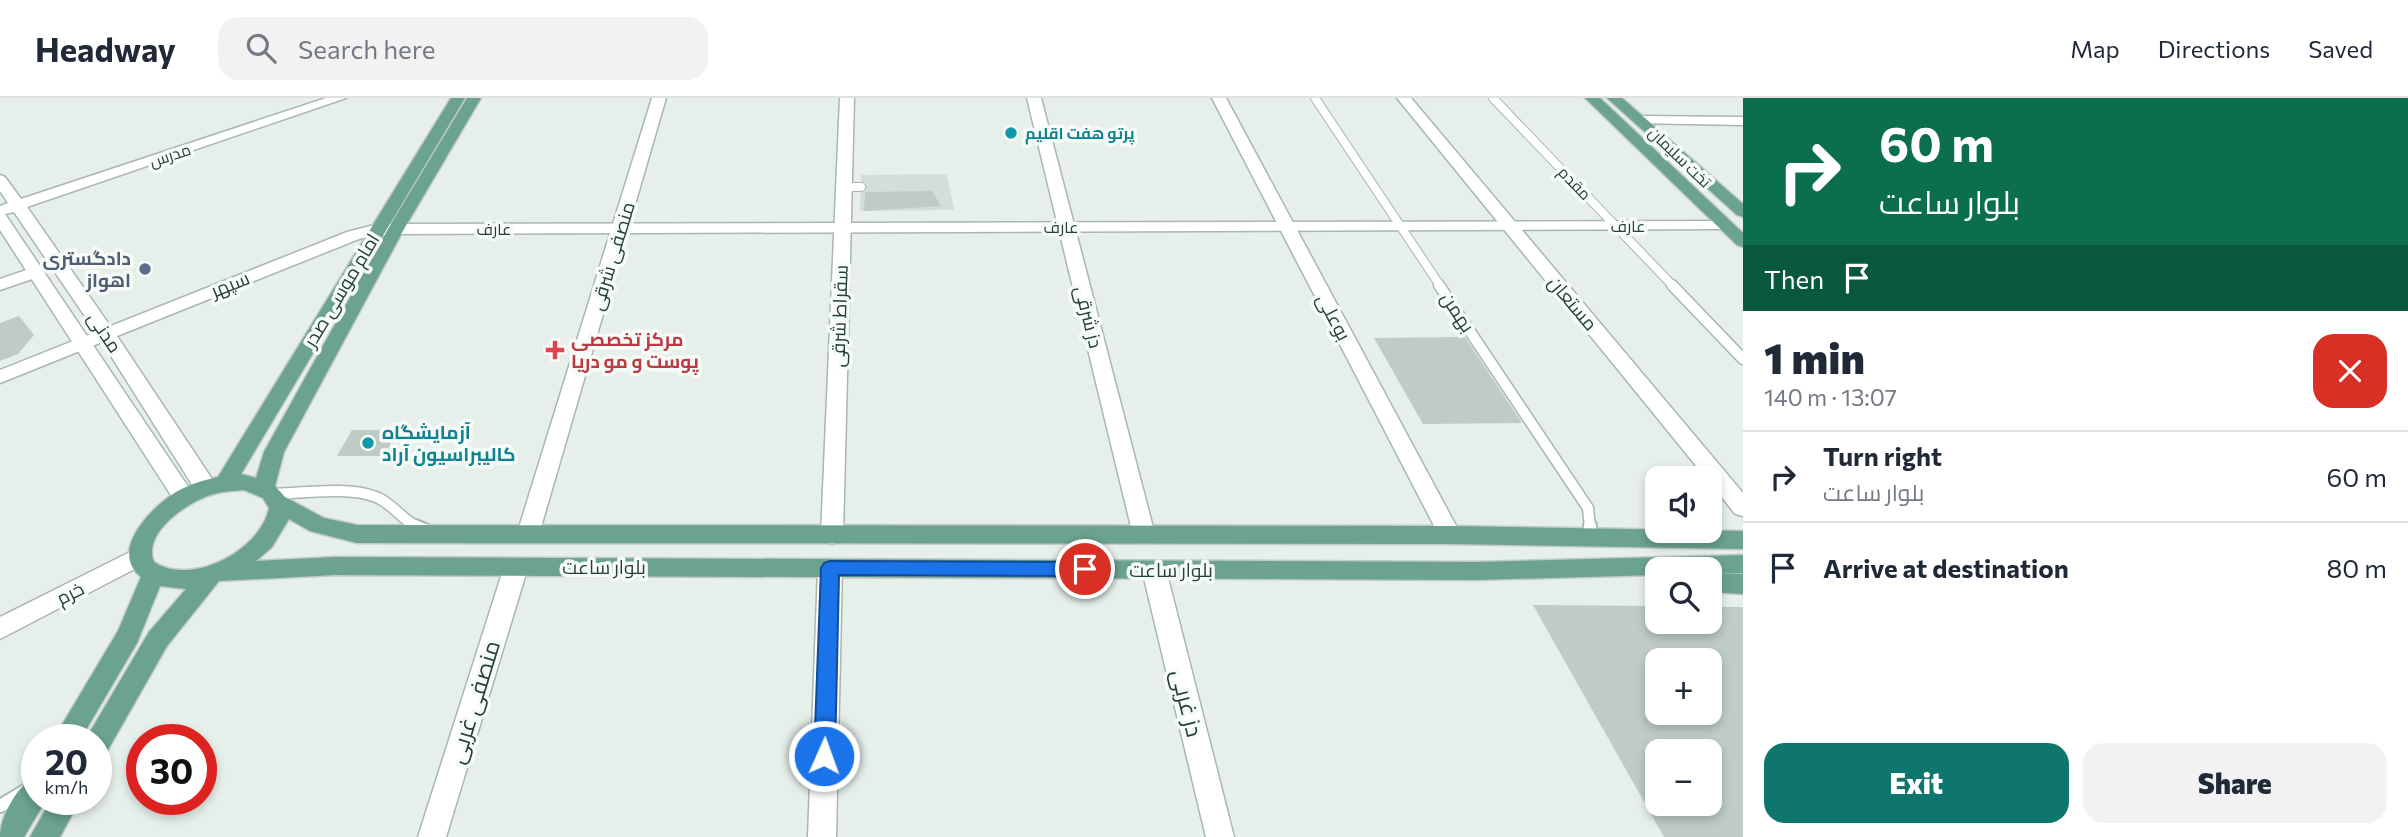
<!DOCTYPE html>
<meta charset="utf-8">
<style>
:root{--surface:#fff;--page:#f2f2f3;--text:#1f2937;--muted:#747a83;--line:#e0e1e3;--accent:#0f766e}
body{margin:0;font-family:Commissioner,Cairo,sans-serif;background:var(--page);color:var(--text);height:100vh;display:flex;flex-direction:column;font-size:26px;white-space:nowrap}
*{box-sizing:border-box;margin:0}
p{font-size:23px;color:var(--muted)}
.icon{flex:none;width:38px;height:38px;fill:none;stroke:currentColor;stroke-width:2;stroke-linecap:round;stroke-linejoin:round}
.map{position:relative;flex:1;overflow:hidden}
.drawer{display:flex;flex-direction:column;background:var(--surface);width:665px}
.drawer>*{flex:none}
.hud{background:#0b6e4f;color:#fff;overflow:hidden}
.buttons{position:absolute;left:1645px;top:368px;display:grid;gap:14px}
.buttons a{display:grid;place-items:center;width:77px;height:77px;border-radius:14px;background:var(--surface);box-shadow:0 4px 10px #0003;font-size:35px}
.speed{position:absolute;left:21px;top:626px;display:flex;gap:14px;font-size:35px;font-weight:700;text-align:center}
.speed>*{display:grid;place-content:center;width:91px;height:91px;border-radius:50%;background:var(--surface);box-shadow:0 4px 10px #0003;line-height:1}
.speed small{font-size:18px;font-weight:400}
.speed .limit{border:10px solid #d22;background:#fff;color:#111}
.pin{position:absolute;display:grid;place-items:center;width:60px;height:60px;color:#fff;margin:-30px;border:4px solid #fff;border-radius:50%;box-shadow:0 2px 7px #0007}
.me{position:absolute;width:77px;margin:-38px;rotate:2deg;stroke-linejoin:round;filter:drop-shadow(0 0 5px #0008)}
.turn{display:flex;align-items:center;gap:24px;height:147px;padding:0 21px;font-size:32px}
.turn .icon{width:91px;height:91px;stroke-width:2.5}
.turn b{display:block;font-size:49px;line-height:60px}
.then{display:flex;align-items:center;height:66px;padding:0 21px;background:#0003;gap:14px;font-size:26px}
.round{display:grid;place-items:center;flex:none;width:74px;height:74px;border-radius:21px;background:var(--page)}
.overview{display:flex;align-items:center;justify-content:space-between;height:119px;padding:0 21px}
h1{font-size:42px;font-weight:800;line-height:52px}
.button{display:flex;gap:14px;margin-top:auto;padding:14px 21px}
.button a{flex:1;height:80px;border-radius:21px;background:var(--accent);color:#fff;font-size:28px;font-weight:800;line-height:80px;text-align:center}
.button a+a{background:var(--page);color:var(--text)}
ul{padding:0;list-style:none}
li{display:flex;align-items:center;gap:21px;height:91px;padding:0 21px;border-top:2px solid var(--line)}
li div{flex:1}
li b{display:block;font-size:26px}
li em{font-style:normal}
header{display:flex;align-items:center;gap:42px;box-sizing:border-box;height:98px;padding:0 35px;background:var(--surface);border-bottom:2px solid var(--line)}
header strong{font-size:33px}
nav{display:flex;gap:38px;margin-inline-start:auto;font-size:24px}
.search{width:490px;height:63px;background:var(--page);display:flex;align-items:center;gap:18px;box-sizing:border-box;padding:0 24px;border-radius:21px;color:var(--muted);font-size:26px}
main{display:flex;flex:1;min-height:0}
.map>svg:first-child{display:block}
.built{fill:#d4ded9}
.building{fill:#beccc5;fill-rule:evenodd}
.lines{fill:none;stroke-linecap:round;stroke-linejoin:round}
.service-far2-casing{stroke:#a8b7b0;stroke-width:10}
.service-far1-casing{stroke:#a8b7b0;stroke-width:13}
.service-casing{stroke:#a8b7b0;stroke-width:16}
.minor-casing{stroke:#a8b7b0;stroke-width:3}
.tertiary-casing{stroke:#a8b7b0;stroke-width:3}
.primary-casing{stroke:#c2cac7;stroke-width:3}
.service-far2{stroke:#fff;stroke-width:8}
.service-far1{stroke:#fff;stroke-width:10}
.service{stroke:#fff;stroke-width:12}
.minor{fill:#fff;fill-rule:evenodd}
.tertiary{fill:#fff;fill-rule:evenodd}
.primary{fill:#6ba38f;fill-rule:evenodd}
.route{fill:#1a73e8;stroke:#114b97;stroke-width:2}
.culture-dot{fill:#0f9aa8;stroke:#f7fbf8;stroke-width:2.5}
.service-dot{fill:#5c6f8a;stroke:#f7fbf8;stroke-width:2.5}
.health-dot{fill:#e0444e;stroke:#f7fbf8;stroke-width:2.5}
.labels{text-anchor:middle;stroke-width:7;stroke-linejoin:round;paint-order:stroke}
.far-culture-label{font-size:16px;font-weight:bold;fill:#0d838f;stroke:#f7fbf8;text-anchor:start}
.far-street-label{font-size:16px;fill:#244136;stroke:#f7fbf8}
.street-label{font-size:19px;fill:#244136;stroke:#f7fbf8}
.service-label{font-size:19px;font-weight:bold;fill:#4e5e75;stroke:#f7fbf8;text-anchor:end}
.health-label{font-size:19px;font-weight:bold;fill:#be3a42;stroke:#f7fbf8;text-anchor:start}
.culture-label{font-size:19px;font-weight:bold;fill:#0d838f;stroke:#f7fbf8;text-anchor:start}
.near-street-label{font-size:23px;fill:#244136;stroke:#f7fbf8}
</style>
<header>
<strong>Headway</strong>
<div class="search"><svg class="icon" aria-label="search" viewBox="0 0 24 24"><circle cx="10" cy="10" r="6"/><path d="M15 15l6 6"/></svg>Search here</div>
<nav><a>Map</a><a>Directions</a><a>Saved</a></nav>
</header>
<main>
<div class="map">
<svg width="1743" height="739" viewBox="0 0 1743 739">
<rect width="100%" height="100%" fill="#e6efea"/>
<polygon class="built" points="947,76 954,112 860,113 861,77"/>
<g class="building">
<polygon points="932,93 941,108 864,113 865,94"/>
<polygon points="19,218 34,237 18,256 0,263 0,225"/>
<polygon points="1465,239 1522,325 1423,326 1374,240"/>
<polygon points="352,332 397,332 385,358 337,358"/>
<path d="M1533,507L1657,508V523H1710V509H1743V739H1664ZM1657,562H1710V614H1657ZM1657,653H1710V705H1657Z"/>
</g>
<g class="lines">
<g class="service-far2-casing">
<g id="service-far2">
<polyline points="1315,0 1441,189"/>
<polyline points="1493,0 1674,189"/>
<polyline points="844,89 861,89"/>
</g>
</g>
<g class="service-far1-casing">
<g id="service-far1">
<polyline points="1439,187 1588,410 1590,430"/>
<polyline points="1672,187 1743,261"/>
<path d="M273,396C302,395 350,388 376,399C394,406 402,423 420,430"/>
</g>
</g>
<g class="service-casing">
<g id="service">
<polyline points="415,428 425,432"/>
<polyline points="1590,428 1590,433"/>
<polyline points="0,708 25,693"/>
</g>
</g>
<g class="minor-casing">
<g id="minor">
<polygon points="652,0 666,0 539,436 536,442 528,445 520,442 517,436"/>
<polygon points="840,0 854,0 843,437 840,443 832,446 824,443 821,437"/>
<polygon points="1027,0 1041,0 1155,437 1152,443 1144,446 1136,443 1133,437"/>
<polygon points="1212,0 1226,0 1461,437 1458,443 1450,446 1442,443"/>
<polygon points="1397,0 1411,0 1743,395 1743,418 1735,416 1710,384 1710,380 1706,380"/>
<polygon points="1640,18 1743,19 1743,27 1635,25 1635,19"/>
<path d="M378,126H396L404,131C395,139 371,137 359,141L0,285V272L347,134Z"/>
<polygon points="35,169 44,174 41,178 0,192 0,181"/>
<polygon points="516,460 524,462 528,469 446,739 418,739 504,469 508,462"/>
<polygon points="830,461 838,463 842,470 836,739 808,739 818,470 822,463"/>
<polygon points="1154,463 1162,465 1166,472 1234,739 1206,739 1142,472 1146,465"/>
</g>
</g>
<g class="tertiary-casing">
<g id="tertiary">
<polygon points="326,0 346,0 27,109 113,232 214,384 217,390 214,396 206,398 198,396 99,239 14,114 5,116 195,399 192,405 184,407 176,405 0,132 0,108 8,105 0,93 0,77 5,79 21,101"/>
<polygon points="1726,123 1734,128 1732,131 396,136 388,131 396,126"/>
<polygon points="140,449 148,452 151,458 148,464 0,541 0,519"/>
</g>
</g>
<g class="primary-casing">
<g id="primary">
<path d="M451,0H465L241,376L256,380L264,354L388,131L467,0H481L404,131L284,354L275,388L285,399L324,420L357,427L1450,428L1743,433V451L1450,446L357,445L310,433L289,421L272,449L256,463L335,459L1476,464L1743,457V475L1720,476H1743V496L1710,494V471H1657V477L1476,482L335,477L219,483L167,548L105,657L96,660V642H85L87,639L149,534L186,491L160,488L137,545L80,642H53L118,533L141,479C108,453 152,409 176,394C188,387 203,382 218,379ZM244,392L263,400L269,410C261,452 192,489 154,464C142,435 187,404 211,397C221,393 233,393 244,392Z"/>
<polygon points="1585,0 1600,0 1743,135 1743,149 1737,147"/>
<polygon points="1607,0 1622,0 1743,106 1743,119 1737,117"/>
<path d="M37,678V702H46L24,739H0C0,719 18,685 37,678Z"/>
<polygon points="51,702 80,702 60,739 30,739"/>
</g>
</g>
<use href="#service-far2" class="service-far2"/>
<use href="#service-far1" class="service-far1"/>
<use href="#service" class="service"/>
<use href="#minor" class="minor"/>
<use href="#tertiary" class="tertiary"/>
<use href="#primary" class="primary"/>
</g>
<polygon class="route" points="830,463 1085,464 1091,466 1094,471 1091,476 1085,478 839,477 835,658 832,665 824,668 817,665 814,658 821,470 824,465"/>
<g class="culture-dot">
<circle cx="1011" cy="35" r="7"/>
<circle cx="368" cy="345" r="7"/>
</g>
<circle class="service-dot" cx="145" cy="171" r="7"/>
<path class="health-dot" d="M551.5 241.5h7v7h7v7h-7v7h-7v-7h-7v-7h7z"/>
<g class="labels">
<g class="far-culture-label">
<text x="1025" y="41">پرتو هفت اقلیم</text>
</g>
<g class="far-street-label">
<text transform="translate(170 57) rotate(-18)" y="6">مدرس</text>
<text transform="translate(1680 59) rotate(44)" y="6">تخت سلیمان</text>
<text transform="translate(1575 85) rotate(46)" y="6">مقدم</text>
<text x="1628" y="134">عارف</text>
<text x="1061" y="135">عارف</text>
<text x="494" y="137">عارف</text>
</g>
<g class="street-label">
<text transform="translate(612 158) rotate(-73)" y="7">منصفی شرقی</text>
<text transform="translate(230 186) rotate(-22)" y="7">سپهر</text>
<text transform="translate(341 192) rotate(-59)" y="7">امام موسی صدر</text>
<text transform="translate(1573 205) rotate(50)" y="7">مستعان</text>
<text transform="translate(1458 214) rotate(56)" y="7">بهمن</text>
<text transform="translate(839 218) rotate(-88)" y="7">سقراط شرقی</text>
<text transform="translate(1089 219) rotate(76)" y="7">دز شرقی</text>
<text transform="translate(1334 219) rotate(62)" y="7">بوعلی</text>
<text transform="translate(105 234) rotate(56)" y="7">مدنی</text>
<text x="604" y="476">بلوار ساعت</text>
<text x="1171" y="479">بلوار ساعت</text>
<text transform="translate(70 495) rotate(-27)" y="7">خرم</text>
</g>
<g class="service-label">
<text x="131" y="167">دادگستری<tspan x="131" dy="22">اهواز</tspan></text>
</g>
<g class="health-label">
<text x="571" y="248">مرکز تخصصی<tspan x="571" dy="22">پوست و مو دریا</tspan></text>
</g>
<g class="culture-label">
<text x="382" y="341">آزمایشگاه<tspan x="382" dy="22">کالیبراسیون آراد</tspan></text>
</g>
<g class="near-street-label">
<text transform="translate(474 604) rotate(-73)" y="8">منصفی غربی</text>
<text transform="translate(1187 605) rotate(76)" y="8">دز غربی</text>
</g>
</g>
</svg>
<div class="buttons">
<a><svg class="icon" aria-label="sound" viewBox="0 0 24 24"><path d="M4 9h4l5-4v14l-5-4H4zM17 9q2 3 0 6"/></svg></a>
<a><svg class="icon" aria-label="search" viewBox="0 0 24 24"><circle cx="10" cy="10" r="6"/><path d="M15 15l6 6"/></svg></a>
<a>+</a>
<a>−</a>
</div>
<div class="speed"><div>20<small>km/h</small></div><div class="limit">30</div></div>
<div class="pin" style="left:1085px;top:471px;background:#d93025"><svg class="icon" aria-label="arrive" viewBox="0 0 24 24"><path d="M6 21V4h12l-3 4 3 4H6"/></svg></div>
<svg class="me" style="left:824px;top:658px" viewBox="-20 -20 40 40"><circle r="17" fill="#1a73e8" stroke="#fff" stroke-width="3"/><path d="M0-11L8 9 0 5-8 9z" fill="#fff"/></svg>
</div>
<section class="drawer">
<div class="hud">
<div class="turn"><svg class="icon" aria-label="right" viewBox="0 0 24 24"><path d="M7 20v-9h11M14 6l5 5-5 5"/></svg><div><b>60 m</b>بلوار ساعت</div></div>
<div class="then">Then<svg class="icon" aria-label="arrive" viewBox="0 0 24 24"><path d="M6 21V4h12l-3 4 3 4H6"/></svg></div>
</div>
<div class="overview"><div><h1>1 min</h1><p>140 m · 13:07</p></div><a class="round" style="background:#d93025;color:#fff"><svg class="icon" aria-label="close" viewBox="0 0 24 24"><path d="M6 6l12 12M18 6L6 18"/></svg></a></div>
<ul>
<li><svg class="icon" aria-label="right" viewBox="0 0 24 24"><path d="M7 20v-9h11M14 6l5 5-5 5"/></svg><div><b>Turn right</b><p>بلوار ساعت</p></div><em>60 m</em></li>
<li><svg class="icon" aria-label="arrive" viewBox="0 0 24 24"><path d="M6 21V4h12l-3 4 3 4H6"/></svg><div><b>Arrive at destination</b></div><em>80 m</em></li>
</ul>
<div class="button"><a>Exit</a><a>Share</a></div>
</section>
</main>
